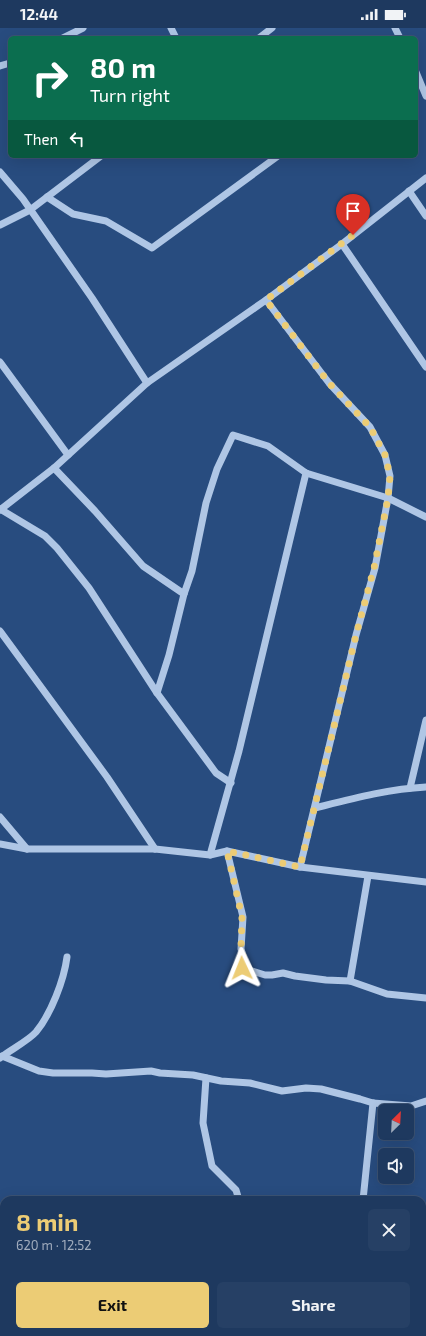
<!DOCTYPE html>
<meta charset="utf-8">
<style>
:root{--surface:#1e395f;--page:#264065;--text:#f1f3f6;--muted:#a1acbd;--line:#3c5374;--accent:#eccc75}
body{margin:0;font-family:"Exo 2",sans-serif;background:var(--page);color:var(--text);height:100vh;display:flex;flex-direction:column;font-size:15px;white-space:nowrap}
*{box-sizing:border-box;margin:0}
p{font-size:13px;color:var(--muted)}
.icon{flex:none;width:22px;height:22px;fill:none;stroke:currentColor;stroke-width:2;stroke-linecap:round;stroke-linejoin:round}
.map{position:relative;flex:1;overflow:hidden}
.panel{position:absolute;left:0px;top:1168px;width:426px;height:140px;display:flex;flex-direction:column;background:var(--surface);border-radius:12px 12px 0 0;box-shadow:0 4px 16px #0002,0 0 0 1px var(--line)}
.panel>*{flex:none}
.top-card{position:absolute;left:8px;top:8px;width:410px;height:122px;border-radius:6px;box-shadow:0 4px 16px #0002,0 0 0 1px var(--line);background:#0b6e4f;color:#fff;overflow:hidden}
.needle{width:26px;rotate:24deg}
.controls{position:absolute;left:378px;top:1076px;display:grid;gap:8px}
.controls a{display:grid;place-items:center;width:36px;height:36px;border-radius:6px;background:var(--surface);box-shadow:0 4px 16px #0002,0 0 0 1px var(--line);font-size:20px}
.pin{position:absolute;display:grid;place-items:center;width:34px;height:34px;color:#fff;margin:-41px -17px;border-radius:50% 50% 50% 0;rotate:-45deg;box-shadow:0 0 4px #0007}
.pin .icon{rotate:45deg}
.me{position:absolute;width:44px;margin:-22px;rotate:358deg;stroke-linejoin:round;filter:drop-shadow(0 0 3px #0008)}
.turn{display:flex;align-items:center;gap:14px;height:84px;padding:0 16px;font-size:18px}
.turn .icon{width:52px;height:52px;stroke-width:2.5}
.turn b{display:block;font-size:28px;line-height:34px}
.then{display:flex;align-items:center;height:38px;padding:0 16px;background:#0003;gap:8px;font-size:15px}
.round{display:grid;place-items:center;flex:none;width:42px;height:42px;border-radius:6px;background:var(--page)}
.overview{display:flex;align-items:center;justify-content:space-between;height:68px;padding:0 16px}
h1{font-size:24px;font-weight:700;line-height:30px;color:var(--accent)}
.cta{display:flex;gap:8px;margin-top:auto;padding:8px 16px}
.cta a{flex:1;height:46px;border-radius:6px;background:var(--accent);color:#111;font-size:16px;font-weight:700;line-height:46px;text-align:center}
.cta a+a{background:var(--page);color:var(--text)}
.status{display:flex;justify-content:space-between;align-items:center;height:28px;padding:0 20px;background:var(--surface);direction:ltr}
.status svg{height:11px;fill:currentColor}
.map>svg:first-child{display:block}
.lines{fill:none;stroke-linecap:round;stroke-linejoin:round}
.minor{stroke:#afc6e5;stroke-width:7}
.route{stroke:#eccc75;stroke-width:7;stroke-dasharray:0 12.6}
</style>
<div class="status"><b>12:44</b><svg viewBox="0 0 49 12"><path d="M0 12V9h3v3zM5 12V6h3v6zM10 12V3h3v9zM15 12V0h3v12zM26 1h20v11H26zM47 4h2v5h-2z"/></svg></div>
<div class="map">
<svg width="426" height="1308" viewBox="0 0 426 1308">
<rect width="100%" height="100%" fill="#284c7f"/>
<g class="lines">
<g class="minor">
<polyline points="171,0 176,10"/>
<polyline points="395,0 400,10"/>
<polyline points="63,10 83,0"/>
<polyline points="259,10 272,0"/>
<polyline points="0,38 10,35"/>
<polyline points="416,44 426,68"/>
<polyline points="0,144 23,171 92,270 147,355"/>
<polyline points="409,163 426,188"/>
<polyline points="47,169 73,186 106,193 152,220 278,128"/>
<polyline points="0,197 30,182 101,128"/>
<polyline points="342,216 426,339"/>
<polyline points="266,272 329,355 370,399 385,427 390,448 388,470 375,540 356,607 300,839"/>
<polyline points="0,334 68,427"/>
<polyline points="54,440 95,483 143,538 184,566"/>
<polyline points="0,481 45,508 57,520 89,560 157,665 216,745 231,755"/>
<polyline points="0,482 54,440 147,355 266,272 342,216 426,150"/>
<polyline points="0,603 107,749 155,821"/>
<polyline points="157,665 169,627 184,566 192,543 206,475 217,441 233,407 268,418 306,445 388,470 426,489"/>
<polyline points="410,760 426,692"/>
<path d="M315,780C351,771 388,761 426,759"/>
<polyline points="0,789 27,821"/>
<polyline points="0,816 27,821 155,821 210,827 227,823 300,839 426,854"/>
<polyline points="227,823 243,889 241,921 244,932 242,940 265,947 272,947 283,945 295,948 326,952 350,953 387,966 426,970"/>
<polyline points="210,827 239,723 306,445"/>
<polyline points="350,953 368,848"/>
<polyline points="2,1028 39,1043 53,1045 92,1045 106,1046 151,1043 160,1045 193,1047 221,1053 250,1055 282,1063 306,1060 321,1061 360,1071 373,1075 411,1078 426,1073"/>
<path d="M0,1030C10,1022 28,1013 36,1004C51,986 64,952 67,929"/>
<polyline points="206,1050 203,1095 212,1138 236,1162 239,1172"/>
<polyline points="363,1172 373,1075"/>
<polyline points="422,1285 426,1286"/>
<polyline points="0,1299 4,1297"/>
<polyline points="400,1308 401,1304"/>
</g>
</g>
<g class="lines">
<polyline class="route" points="242,940 244,932 241,921 242,889 227,823 300,839 356,607 374,540 388,470 390,448 385,427 370,399 329,355 266,272 353,207"/>
</g>
</svg>
<div class="controls">
<a><svg class="needle" viewBox="-14 -14 28 28"><path d="M0-13l5 13h-10z" fill="#e53935"/><path d="M0 13l5-13h-10z" fill="#a1acbd"/></svg></a>
<a><svg class="icon" aria-label="sound" viewBox="0 0 24 24"><path d="M4 9h4l5-4v14l-5-4H4zM17 9q2 3 0 6"/></svg></a>
</div>
<div class="pin" style="left:353px;top:207px;background:#d93025"><svg class="icon" aria-label="arrive" viewBox="0 0 24 24"><path d="M6 21V4h12l-3 4 3 4H6"/></svg></div>
<svg class="me" style="left:242px;top:940px" viewBox="-20 -20 40 40"><path d="M0-17L14 15 0 8-14 15z" fill="#eccc75" stroke="#fff" stroke-width="4"/></svg>
<div class="top-card">
<div class="turn"><svg class="icon" aria-label="right" viewBox="0 0 24 24"><path d="M7 20v-9h11M14 6l5 5-5 5"/></svg><div><b>80 m</b>Turn right</div></div>
<div class="then">Then<svg class="icon" aria-label="left" viewBox="0 0 24 24"><path d="M17 20v-9H6M10 6l-5 5 5 5"/></svg></div>
</div>
<section class="panel">
<div class="overview"><div><h1>8 min</h1><p>620 m · 12:52</p></div><a class="round"><svg class="icon" aria-label="close" viewBox="0 0 24 24"><path d="M6 6l12 12M18 6L6 18"/></svg></a></div>
<div class="cta"><a>Exit</a><a>Share</a></div>
</section>
</div>
